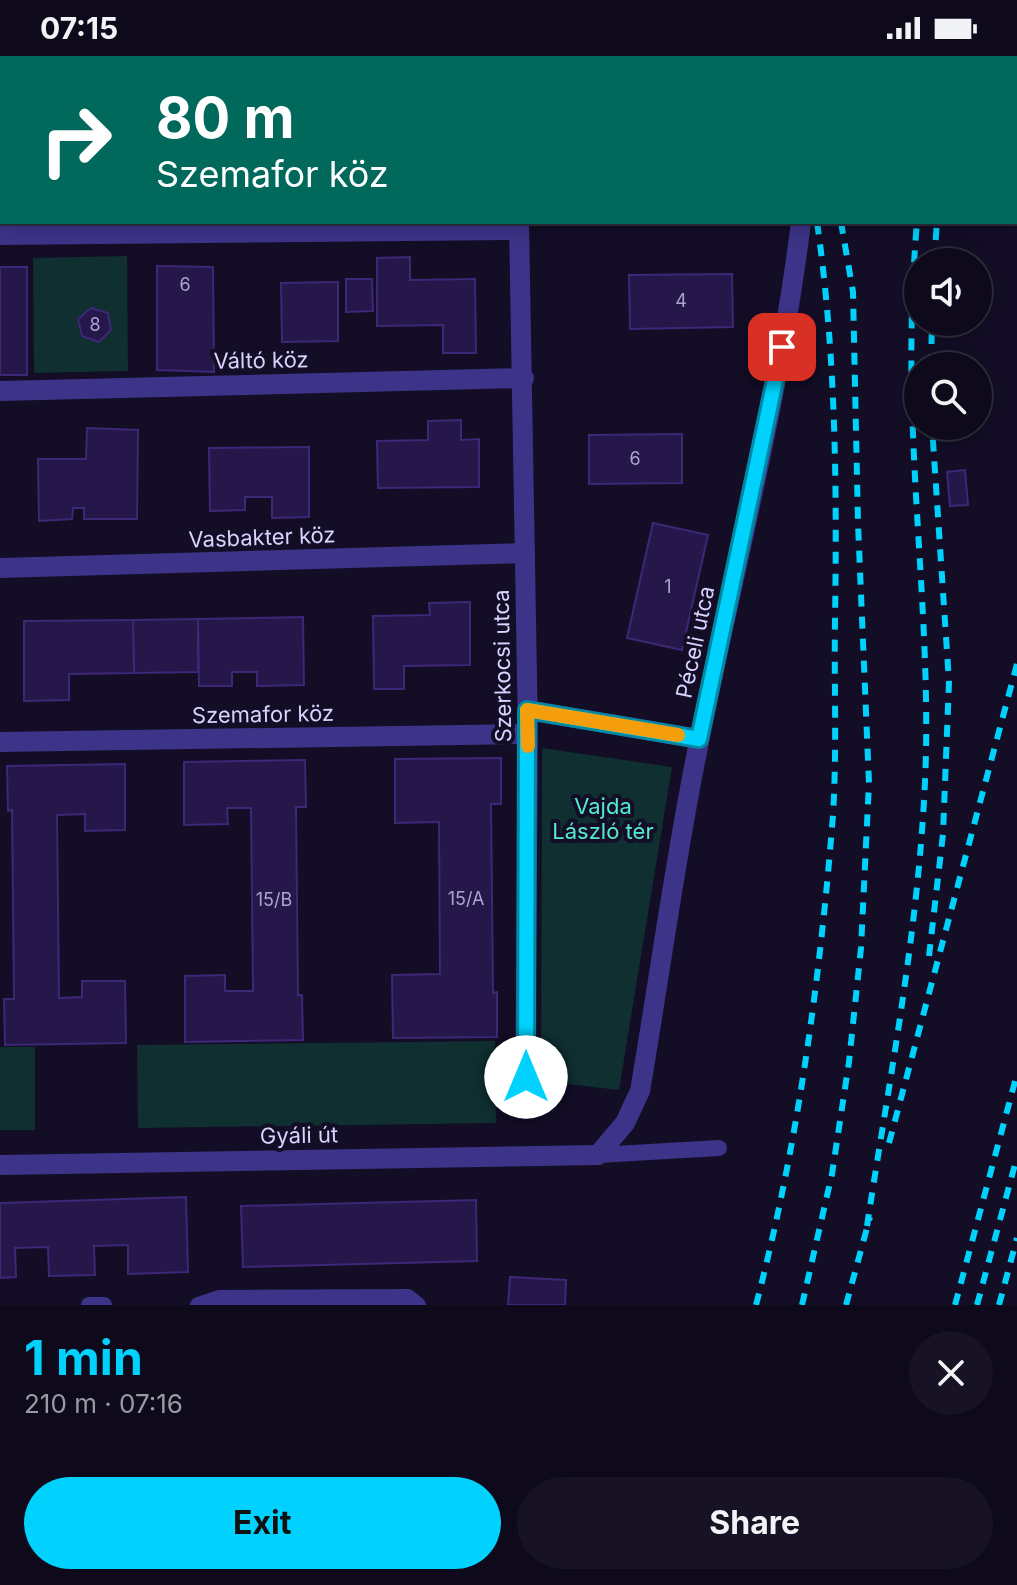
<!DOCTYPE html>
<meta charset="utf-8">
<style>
:root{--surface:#0e0a1c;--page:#171325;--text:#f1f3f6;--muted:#9b9aa3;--line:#2e2b3b;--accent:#00d1fd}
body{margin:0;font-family:Inter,sans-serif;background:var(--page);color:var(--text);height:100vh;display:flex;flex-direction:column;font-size:30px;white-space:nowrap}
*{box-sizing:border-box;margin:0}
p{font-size:26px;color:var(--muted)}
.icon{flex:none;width:44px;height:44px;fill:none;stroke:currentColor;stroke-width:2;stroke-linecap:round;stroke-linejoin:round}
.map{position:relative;height:1249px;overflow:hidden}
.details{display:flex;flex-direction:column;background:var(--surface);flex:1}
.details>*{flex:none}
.top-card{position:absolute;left:0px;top:0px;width:1018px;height:168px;box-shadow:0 4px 20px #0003,0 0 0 2px var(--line);background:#00695c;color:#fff;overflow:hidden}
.fabs{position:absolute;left:904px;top:192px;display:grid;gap:16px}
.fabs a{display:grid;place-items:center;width:88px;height:88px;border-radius:50%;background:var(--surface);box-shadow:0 4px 20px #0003,0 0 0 2px var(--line);font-size:40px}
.pin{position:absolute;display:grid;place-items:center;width:68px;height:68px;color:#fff;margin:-34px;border-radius:16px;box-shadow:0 4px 12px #0006}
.me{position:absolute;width:88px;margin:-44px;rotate:0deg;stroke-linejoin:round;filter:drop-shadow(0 0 6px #0008)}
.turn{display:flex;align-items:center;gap:28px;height:168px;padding:0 24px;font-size:36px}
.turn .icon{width:104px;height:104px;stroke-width:2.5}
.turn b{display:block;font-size:56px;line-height:68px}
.round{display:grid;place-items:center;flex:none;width:84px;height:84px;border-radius:42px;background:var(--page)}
.overview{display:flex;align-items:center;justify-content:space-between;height:136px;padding:0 24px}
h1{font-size:48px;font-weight:700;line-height:60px;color:var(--accent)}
.button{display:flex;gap:16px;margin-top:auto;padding:16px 24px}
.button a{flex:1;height:92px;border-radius:48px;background:var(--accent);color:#111;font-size:32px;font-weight:700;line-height:92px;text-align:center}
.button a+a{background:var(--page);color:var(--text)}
.status{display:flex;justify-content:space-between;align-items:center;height:56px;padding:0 40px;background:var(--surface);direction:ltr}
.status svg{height:22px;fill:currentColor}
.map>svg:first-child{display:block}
.green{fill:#0f2f31}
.building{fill:#251749;stroke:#3d2777;stroke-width:2}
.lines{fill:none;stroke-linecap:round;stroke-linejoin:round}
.service{stroke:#3d3489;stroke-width:16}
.minor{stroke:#3d3489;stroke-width:20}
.rail{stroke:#00d1fd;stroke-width:6;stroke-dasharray:12 10;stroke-linecap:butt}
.route-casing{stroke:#0088a4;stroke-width:20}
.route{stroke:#00d1fd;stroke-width:14}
.slow{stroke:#f59e0b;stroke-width:14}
.labels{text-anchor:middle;stroke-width:8;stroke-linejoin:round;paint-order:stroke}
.number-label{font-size:18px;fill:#ada3d2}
.street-label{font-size:22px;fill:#dad2ff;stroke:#130d26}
.park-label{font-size:22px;fill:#53eacf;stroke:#130d26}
</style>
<div class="status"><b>07:15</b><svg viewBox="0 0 49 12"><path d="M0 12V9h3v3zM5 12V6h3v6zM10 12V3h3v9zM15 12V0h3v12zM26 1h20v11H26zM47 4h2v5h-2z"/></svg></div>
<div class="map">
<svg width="1017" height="1249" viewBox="0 0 1017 1249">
<rect width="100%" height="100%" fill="#130d26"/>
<g class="green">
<polygon points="127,200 128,315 34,317 33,202"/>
<polygon points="542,692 672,711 619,1034 541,1025"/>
<polygon points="495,985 496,1067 138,1072 137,989"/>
<rect x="0" y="991" width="35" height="83"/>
</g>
<g class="building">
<polygon points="410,201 410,224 475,223 476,297 443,297 443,269 377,270 377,202"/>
<polygon points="157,210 213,211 214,316 157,314"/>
<rect x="0" y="211" width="27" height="108"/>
<polygon points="732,218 733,271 630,273 629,219"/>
<polygon points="346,223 372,223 373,255 346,256"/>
<polygon points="338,226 338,285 282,286 281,227"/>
<polygon points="91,252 108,257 111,274 99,286 82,280 78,263"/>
<polygon points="461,364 461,384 479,383 479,431 378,432 377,385 428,384 428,365"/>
<polygon points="87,372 138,374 137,463 84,463 84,452 73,452 72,463 39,465 38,403 86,403"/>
<polygon points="682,378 682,427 589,428 589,379"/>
<polygon points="309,391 309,461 272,462 272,441 245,441 245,454 210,455 209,392"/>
<polygon points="965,414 968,449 950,450 947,416"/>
<polygon points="653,467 708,479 682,594 627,582"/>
<polygon points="470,546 470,609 404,610 404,633 374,633 373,560 430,559 429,547"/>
<polygon points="303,561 304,629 257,630 257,616 232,616 232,630 199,630 198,563"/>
<polygon points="198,563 198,616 134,617 133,564"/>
<polygon points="133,564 134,617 69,618 69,644 24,645 24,565"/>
<polygon points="501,702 501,748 491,748 493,937 497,936 497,981 393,982 392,919 440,918 439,766 395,767 395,703"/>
<polygon points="305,704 306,751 296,751 298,939 302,939 303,984 185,986 185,920 225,919 225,935 253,935 251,752 227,752 228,768 184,769 184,706"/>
<polygon points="125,708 125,774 85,775 85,758 57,759 59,942 82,941 82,925 125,925 126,987 5,989 4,943 14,943 12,754 8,755 7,710"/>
<polygon points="186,1141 188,1216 128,1218 128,1189 94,1190 95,1219 49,1220 48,1191 15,1192 16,1221 0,1222 0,1147"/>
<polygon points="476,1144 477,1205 243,1211 241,1150"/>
<polygon points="510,1221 566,1224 565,1249 508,1249"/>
</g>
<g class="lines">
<g class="service">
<polyline points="807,2 807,0"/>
<polyline points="598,1099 719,1092"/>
<polyline points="89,1249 104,1249"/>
<polyline points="198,1249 219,1242 408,1241 418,1249"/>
</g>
<g class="minor">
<polyline points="518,0 518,2"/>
<polyline points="0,20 2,20"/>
<polyline points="519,166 528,678 525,1053"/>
<polyline points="0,179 519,174"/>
<polyline points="0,335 524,322"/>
<polyline points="0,512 525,497"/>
<polyline points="527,654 699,683"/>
<polyline points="0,686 528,678"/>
<path d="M0,1109L598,1099L625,1067L640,1035C659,924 674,811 696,701C731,523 779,346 801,166"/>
</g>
<g class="rail">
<polyline points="780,0 781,2"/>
<polyline points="812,0 812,2"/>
<polyline points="933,2 933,0"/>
<polyline points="954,2 954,0"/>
<polyline points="934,206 937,166"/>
<polyline points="931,310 932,266"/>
<polyline points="929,900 943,778 949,626 932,370"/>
<polyline points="889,1087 1017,608"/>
<path d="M867,1170C891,1013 922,856 926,697C928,590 917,484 913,377C910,307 911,236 917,166"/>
<path d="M756,1249C798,1089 820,923 833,759C837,695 834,629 835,565C837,432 836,297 817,166"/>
<polyline points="802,1249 832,1118 849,1006 861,892 869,727 858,467 853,236 841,166"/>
<polyline points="846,1249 870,1161"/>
<polyline points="955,1249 1017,1018"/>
<polyline points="977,1249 1017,1101"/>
<polyline points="999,1249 1017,1182"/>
</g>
</g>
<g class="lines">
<g class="route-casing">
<polyline id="route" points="526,1021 527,654 699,683 782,291"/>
</g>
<use href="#route" class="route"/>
<polyline class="slow" points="528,690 527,654 678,679"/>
</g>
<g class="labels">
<g class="number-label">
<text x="185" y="235">6</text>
<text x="681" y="251">4</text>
<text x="95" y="275">8</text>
<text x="635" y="409">6</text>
<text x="668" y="537">1</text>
<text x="466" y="849">15/A</text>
<text x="274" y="850">15/B</text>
</g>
<g class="street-label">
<text transform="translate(261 304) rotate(-1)" y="8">Váltó köz</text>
<text transform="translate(262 481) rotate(-2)" y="8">Vasbakter köz</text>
<text transform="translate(695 586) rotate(-78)" y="8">Péceli utca</text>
<text transform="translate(502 610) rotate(-91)" y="8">Szerkocsi utca</text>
<text transform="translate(263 658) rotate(-1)" y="8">Szemafor köz</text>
<text transform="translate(299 1079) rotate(-1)" y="8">Gyáli út</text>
</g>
<g class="park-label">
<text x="603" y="758">Vajda<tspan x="603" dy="25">László tér</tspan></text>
</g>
</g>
</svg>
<div class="fabs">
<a><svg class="icon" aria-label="sound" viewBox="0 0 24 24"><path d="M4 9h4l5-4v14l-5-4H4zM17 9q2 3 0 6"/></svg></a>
<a><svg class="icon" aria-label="search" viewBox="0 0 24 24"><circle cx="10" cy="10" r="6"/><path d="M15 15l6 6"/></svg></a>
</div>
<div class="pin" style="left:782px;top:291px;background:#d93025"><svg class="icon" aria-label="arrive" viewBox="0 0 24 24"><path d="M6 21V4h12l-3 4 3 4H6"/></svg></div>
<svg class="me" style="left:526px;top:1021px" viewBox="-20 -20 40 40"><circle r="19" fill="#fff"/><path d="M0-13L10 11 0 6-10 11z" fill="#00d1fd"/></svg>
<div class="top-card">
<div class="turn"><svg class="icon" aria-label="right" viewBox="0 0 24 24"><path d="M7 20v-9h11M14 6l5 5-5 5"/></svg><div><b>80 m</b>Szemafor köz</div></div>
</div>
</div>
<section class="details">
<div class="overview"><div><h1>1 min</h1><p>210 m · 07:16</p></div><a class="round"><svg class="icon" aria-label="close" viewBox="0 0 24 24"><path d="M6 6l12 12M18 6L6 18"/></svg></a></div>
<div class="button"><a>Exit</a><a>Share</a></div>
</section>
